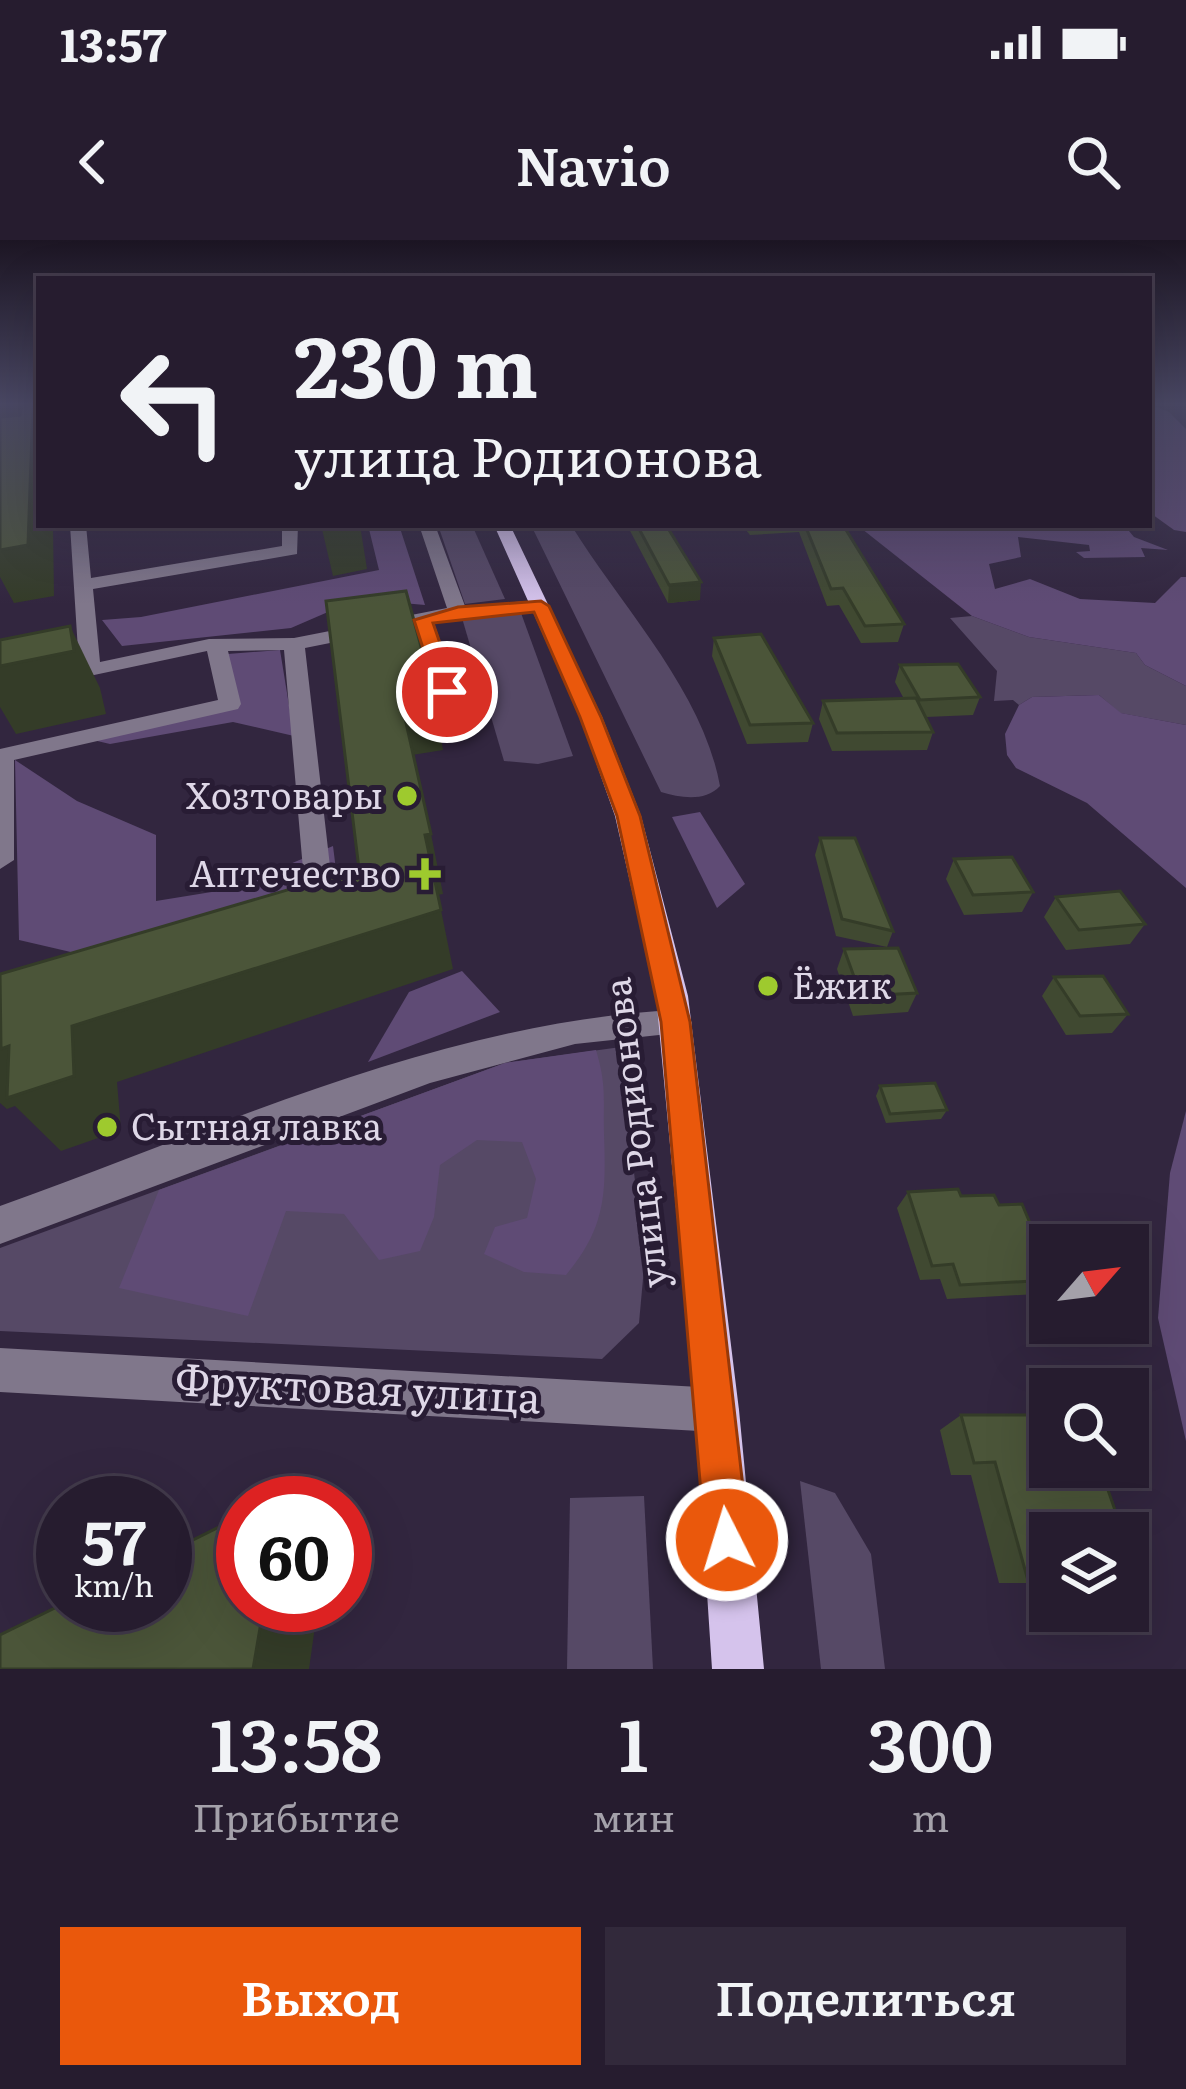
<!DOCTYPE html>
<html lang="ru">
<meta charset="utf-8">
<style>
:root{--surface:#261c2f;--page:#32293b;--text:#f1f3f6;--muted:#a4a1aa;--line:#423a4b;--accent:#ea580c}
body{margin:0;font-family:Literata,serif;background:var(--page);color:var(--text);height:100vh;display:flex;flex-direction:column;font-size:45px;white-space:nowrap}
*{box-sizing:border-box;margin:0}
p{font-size:39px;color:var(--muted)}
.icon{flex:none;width:66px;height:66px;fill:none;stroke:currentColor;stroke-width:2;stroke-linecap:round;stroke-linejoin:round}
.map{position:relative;height:1429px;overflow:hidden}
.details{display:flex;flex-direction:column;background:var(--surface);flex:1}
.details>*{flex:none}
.guide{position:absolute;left:36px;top:36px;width:1116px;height:252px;border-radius:0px;box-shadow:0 12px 48px #0002,0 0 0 3px var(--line);background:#261c2f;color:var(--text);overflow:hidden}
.needle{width:78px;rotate:62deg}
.tools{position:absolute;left:1029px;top:984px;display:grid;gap:24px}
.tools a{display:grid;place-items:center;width:120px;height:120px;border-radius:0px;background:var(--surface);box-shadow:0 12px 48px #0002,0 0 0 3px var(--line);font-size:60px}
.speed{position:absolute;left:36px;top:1236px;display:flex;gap:24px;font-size:60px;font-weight:700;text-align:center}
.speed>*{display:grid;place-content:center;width:156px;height:156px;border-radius:50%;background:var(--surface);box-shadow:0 12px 48px #0002,0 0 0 3px var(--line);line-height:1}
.speed small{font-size:30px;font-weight:400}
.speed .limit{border:18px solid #d22;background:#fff;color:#111}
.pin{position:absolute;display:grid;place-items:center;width:102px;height:102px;color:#fff;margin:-51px;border:6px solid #fff;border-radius:50%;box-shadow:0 3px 12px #0007}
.me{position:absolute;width:132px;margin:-66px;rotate:355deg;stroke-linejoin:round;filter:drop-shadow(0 0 9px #0008)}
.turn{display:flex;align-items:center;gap:42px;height:252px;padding:0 60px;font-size:54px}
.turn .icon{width:156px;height:156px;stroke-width:2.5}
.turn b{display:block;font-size:84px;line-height:102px}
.eta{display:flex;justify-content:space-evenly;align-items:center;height:204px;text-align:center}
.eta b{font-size:72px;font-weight:600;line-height:84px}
.cta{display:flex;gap:24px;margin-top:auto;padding:24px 60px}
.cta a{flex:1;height:138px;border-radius:0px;background:var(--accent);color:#fff;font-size:48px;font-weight:600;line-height:138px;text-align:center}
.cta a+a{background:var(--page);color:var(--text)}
.status{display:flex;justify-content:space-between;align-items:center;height:84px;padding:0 60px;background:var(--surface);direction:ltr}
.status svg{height:33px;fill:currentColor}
header{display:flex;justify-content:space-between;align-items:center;height:156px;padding:0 60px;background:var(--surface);font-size:54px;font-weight:600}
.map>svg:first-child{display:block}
.green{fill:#564966}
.forest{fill:#5f4b75}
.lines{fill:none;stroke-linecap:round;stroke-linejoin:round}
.minor{fill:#80778b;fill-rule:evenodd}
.major{fill:#d5c3ec;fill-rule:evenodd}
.wall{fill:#404931}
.shaded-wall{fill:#343c28}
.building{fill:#4b5539;stroke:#343c28;stroke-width:3}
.route{fill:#ea580c;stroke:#983908;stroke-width:3}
.poi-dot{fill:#9eca2e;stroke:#281c34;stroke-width:4.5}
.labels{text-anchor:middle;stroke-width:10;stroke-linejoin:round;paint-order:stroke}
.poi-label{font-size:36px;fill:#ded7e7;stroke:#281c34;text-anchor:end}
.street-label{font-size:36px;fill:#ded7e7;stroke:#281c34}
.near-street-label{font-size:42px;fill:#ded7e7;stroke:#281c34}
</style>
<div class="status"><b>13:57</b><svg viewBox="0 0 49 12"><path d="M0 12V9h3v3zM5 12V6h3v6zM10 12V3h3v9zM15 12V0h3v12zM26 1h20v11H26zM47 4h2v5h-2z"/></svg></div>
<header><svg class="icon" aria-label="back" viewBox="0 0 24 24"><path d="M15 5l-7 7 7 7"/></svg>Navio<svg class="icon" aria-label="search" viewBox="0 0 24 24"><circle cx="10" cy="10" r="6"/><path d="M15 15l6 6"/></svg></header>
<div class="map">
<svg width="1186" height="1429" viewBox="0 0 1186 1429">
<rect width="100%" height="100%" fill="#32263f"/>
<g class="green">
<polygon points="438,285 472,285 505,359 465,364"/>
<path d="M531,285H571C621,366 703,451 720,546C705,562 681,558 661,552Z"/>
<polygon points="521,373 573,516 538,524 504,521 462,378"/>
<polygon points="972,376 1029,397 1136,413 1145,425 1186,446 1186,485 1120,473 1099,455 1032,457 1019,465 1013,460 994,461 997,431 950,378"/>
<polygon points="621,807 644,1028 639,1083 602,1119 0,1091 0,1008 505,823"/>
<polygon points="800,1241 835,1253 871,1314 885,1429 821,1429"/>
<polygon points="644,1256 653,1429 567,1429 570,1258"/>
</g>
<g class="forest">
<polygon points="1149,164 1169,172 1186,189 1186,292 1174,290 1149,272"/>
<polygon points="368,285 399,285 425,365 358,359 291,388 122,406 102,380 141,377 379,330"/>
<polygon points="857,285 1124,285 1134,297 1168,310 1141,308 1145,317 1084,318 1076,312 1090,311 1089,305 1018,297 1021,317 989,324 995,349 1030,339 1080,359 1155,363 1181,337 1186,337 1186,446 1145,425 1136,413 1029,397 972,376"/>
<polygon points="280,410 294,496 233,482 110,504 93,500 236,456 215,415"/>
<polygon points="1099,455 1121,473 1186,485 1186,648 1087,563 1016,528 1007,515 1005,494 1019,465 1032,457"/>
<polygon points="15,520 77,561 156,595 156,661 230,649 333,606 339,654 88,716 19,700"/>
<polygon points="700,572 745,644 717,668 672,577"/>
<polygon points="462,731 500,772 368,822 409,752"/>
<path d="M596,810C607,847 603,858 604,894C606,954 606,987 566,1035L524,1032L484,1014L495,987L527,978L536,939L522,902L477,900L440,925L434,977L420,1011L379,1020L344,974L286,971L248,1076L119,1048L159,950L505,823Z"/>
<polygon points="1186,871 1186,1201 1158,1078 1170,933"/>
</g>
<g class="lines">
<g class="minor">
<polygon points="70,285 86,285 91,338 282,306 282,285 298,285 297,314 93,349 100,422 209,399 294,398 447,368 419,285 435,285 465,366 541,360 550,366 541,372 434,383 458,452 447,459 436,452 415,386 305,408 335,670 331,677 312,683 298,673 306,664 284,410 228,411 241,464 238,469 14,520 14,620 0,629 0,509 218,460 207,411 0,455 0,443 79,426"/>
<path d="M676,770L687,774L692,783L687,792L575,804L430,843L0,1004V966C218,888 442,782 676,770Z"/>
<polygon points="0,1108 717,1148 733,1154 739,1170 733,1186 717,1192 0,1152"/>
</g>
<polygon class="major" points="494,285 510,285 602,477 641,576 688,756 739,1170 764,1429 712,1429 695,1170 656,756 615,576 580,477"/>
</g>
<g class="wall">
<polygon points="627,285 666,285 700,360 668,363"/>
<polygon points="742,285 843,285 904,384 898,402 861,403 839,365 827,366 799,292 750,295"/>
<polygon points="714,398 813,483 808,502 747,504 712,416"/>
<polygon points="900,425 980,457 973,475 926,477 933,492 927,510 832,511 819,479 823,461 904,459 895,442"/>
<polygon points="820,598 893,691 887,707 836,696 815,615"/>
<polygon points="954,619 1033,652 1022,672 964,675 946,639"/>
<polygon points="1056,657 1145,684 1130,704 1066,710 1044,677"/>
<polygon points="844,709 917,753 908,772 853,776 837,729"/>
<polygon points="1054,737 1128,774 1112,793 1066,795 1042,756"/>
<polygon points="880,846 947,870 941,879 886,883 876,856"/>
<polygon points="908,952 961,956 999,965 1050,1031 1050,1042 1037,1054 947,1059 940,1039 920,1040 897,968"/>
<polygon points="961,1175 1050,1293 1050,1343 999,1343 971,1235 951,1235 940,1190"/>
</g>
<g class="shaded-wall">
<polygon points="0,164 39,164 39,285 53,285 54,356 14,363 0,337"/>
<polygon points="321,285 360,285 367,329 333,336"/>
<polygon points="701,342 700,360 668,363 669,345"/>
<polygon points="70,386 100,448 106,474 16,494 0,467 0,426"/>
<polygon points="433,451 443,510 412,515 400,456"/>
<polygon points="431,594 443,654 437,655 425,595"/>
<polygon points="441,670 453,729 117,842 121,890 61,911 15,866 7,869 0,863 0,798 72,786"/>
<polygon points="283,1255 296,1263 282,1263"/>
<polygon points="264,1365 318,1365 309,1429 253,1429"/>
</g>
<g class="building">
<polygon points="22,164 33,164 28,305 0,310 0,177 20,175"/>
<polygon points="637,285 666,285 701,342 669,345"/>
<polygon points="805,285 843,285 904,384 865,386 843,348 831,349"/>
<polygon points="406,351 433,451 400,456 431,594 425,595 441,670 72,786 74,836 7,858 9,806 1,809 0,734 359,629 326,361"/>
<polygon points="70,386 74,411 0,426 0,400"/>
<polygon points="761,394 813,483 750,485 714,398"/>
<polygon points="958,424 980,457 920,460 900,425"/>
<polygon points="916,458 933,492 837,493 823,461"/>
<polygon points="820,598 855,598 893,691 842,679"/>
<polygon points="1012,617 1033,652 973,655 954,619"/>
<polygon points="1120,651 1145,684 1079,690 1056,657"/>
<polygon points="898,708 917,753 861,756 844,709"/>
<polygon points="1103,736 1128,774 1080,776 1054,737"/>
<polygon points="935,843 947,870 890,874 880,846"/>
<polygon points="958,949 961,956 994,955 999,965 1022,964 1050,1031 1050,1040 960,1045 953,1024 932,1026 908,952"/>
<polygon points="961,1175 1050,1175 1050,1227 1100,1227 1123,1293 1050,1293 1050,1337 1027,1337 995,1222 974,1223"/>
<polygon points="283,1255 282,1263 268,1263"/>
<polygon points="243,1275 243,1365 264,1365 253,1429 0,1429 0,1395 63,1364 165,1365 165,1314"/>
<polygon points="1128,1307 1138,1337 1128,1337"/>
</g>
<linearGradient id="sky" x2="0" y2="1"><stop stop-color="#1c1523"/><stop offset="0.45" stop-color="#494763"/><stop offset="1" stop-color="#494763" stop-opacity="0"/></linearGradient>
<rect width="1186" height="364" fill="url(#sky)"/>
<polygon class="route" points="541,361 549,366 601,477 640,576 690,782 749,1300 743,1315 727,1322 712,1315 705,1300 661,782 617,576 580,477 534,372 433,383 457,452 447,458 437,452 414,380 458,367"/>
<g class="poi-dot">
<circle cx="407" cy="556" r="12"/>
<path d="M419 616h12v12h12v12h-12v12h-12v-12h-12v-12h12z"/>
<circle cx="768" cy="746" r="12"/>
<circle cx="107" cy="887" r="12"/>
</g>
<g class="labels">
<g class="poi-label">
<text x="383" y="569">Хозтовары</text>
<text x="401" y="647">Аптечество</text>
<text x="792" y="759" text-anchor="start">Ёжик</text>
<text x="131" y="900" text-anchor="start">Сытная лавка</text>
</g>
<g class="street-label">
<text transform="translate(636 893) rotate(-97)" y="13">улица Родионова</text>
</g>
<g class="near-street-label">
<text transform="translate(358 1149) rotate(3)" y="15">Фруктовая улица</text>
</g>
</g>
</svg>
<div class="tools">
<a><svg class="needle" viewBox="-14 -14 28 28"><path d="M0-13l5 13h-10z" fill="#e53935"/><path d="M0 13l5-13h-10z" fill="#a4a1aa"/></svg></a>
<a><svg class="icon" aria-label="search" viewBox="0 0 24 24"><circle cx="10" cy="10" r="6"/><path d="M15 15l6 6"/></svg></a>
<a><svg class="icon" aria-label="layers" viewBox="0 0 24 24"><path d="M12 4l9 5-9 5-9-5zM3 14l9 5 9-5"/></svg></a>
</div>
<div class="speed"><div>57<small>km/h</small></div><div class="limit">60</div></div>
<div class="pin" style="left:447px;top:452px;background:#d93025"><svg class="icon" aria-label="arrive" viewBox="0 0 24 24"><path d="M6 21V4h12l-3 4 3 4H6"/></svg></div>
<svg class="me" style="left:727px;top:1300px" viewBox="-20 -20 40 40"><circle r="17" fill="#ea580c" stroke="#fff" stroke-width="3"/><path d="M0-11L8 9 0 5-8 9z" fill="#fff"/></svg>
<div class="guide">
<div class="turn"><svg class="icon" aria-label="left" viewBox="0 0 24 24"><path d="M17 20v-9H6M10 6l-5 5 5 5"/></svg><div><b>230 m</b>улица Родионова</div></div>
</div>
</div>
<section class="details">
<div class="eta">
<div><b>13:58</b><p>Прибытие</p></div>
<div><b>1</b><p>мин</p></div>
<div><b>300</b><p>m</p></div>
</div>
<div class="cta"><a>Выход</a><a>Поделиться</a></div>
</section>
